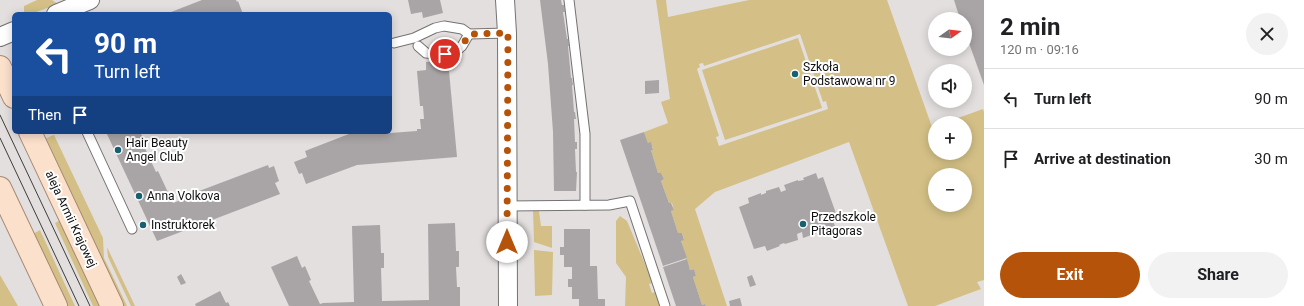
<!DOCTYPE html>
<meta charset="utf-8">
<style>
:root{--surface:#fff;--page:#f2f2f2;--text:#202124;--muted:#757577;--line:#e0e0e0;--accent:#b45309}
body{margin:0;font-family:Roboto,sans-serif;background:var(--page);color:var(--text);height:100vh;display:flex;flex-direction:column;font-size:15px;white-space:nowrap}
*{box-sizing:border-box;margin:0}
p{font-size:13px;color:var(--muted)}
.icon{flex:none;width:22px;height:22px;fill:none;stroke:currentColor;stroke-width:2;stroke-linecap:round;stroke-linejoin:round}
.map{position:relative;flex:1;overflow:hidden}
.sheet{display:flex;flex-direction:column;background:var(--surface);width:320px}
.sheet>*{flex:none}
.banner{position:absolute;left:12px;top:12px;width:380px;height:122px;border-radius:6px;box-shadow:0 2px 10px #0003;background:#1a4fa0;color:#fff;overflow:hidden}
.needle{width:26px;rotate:76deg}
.tools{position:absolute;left:928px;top:12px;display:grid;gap:8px}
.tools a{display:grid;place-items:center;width:44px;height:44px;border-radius:50%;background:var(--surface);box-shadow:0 2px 10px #0003;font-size:20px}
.pin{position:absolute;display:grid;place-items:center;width:34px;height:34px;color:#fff;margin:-17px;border:2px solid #fff;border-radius:50%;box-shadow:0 1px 4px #0007}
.me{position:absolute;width:44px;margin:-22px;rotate:0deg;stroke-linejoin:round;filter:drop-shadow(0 0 3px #0008)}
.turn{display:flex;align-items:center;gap:14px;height:84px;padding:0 16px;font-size:18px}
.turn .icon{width:52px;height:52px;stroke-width:2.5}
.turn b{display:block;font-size:28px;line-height:34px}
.then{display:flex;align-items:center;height:38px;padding:0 16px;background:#0003;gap:8px;font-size:15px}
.round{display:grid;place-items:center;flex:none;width:42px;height:42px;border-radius:21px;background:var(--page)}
.summary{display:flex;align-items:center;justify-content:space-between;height:68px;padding:0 16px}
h1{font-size:24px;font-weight:700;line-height:30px}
.button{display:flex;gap:8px;margin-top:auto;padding:8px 16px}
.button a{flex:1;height:46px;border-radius:24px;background:var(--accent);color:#fff;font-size:16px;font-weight:700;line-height:46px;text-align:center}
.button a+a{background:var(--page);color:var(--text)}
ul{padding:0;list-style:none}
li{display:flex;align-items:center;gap:12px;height:60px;padding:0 16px;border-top:1px solid var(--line)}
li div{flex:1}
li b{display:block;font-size:15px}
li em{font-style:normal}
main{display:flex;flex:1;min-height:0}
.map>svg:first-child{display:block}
.green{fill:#d4c086;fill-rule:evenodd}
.building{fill:#a9a5a7}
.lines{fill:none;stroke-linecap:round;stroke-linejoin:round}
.lane-casing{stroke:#767272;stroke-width:11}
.street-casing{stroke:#767272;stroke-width:20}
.primary-casing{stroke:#a78973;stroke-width:24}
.lane{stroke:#fff;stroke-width:9}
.street{stroke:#fff;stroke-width:18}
.primary{stroke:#fbe0cc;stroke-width:22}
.tram{stroke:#3e3d3c;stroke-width:1}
.route{stroke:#b45309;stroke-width:7;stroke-dasharray:0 12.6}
.poi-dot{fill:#18606f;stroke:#fff;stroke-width:1.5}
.labels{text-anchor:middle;stroke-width:4;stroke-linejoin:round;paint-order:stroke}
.poi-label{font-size:12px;fill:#0f0e0e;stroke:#fff;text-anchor:start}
.street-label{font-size:12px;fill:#0f0e0e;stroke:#fff}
</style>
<main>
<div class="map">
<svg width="984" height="306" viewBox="0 0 984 306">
<rect width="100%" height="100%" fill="#e3dfde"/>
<g class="green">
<polygon points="37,0 52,0 58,4 31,14 24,14 24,6"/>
<path d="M656,0H666L668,17L749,0H887L932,127L935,126V153H965V123H944L983,109L984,112V280L977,282L981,289L935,306H908L849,142L715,192L695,209L727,306H706L705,304L702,305L693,277L696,276L694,269L690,270L681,241L684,239L682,233H678L671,211L674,210L672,203H669L661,181L664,179L661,173H658L651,150L653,149L651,143H648L644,132L668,123L661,102L670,99ZM800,34L823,102L826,101L828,109L719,146L716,137L719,136L697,69L700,67L699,64L703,63L704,66ZM935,175H965V205H935Z"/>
<polygon points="798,38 822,108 725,140 702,70"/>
<polygon points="54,135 103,238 104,258 127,306 123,306 44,139"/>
<polygon points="533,210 539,211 541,226 552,226 552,248 534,242"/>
<polygon points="620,216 627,221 653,283 649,284 652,293 655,292 660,306 625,306 626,277 616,263 616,221"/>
<polygon points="61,220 102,306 93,306 55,223"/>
<polygon points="40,230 75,306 67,306 33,234"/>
<polygon points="107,247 135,306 131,306 108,257"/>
<polygon points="534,250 553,252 552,295 535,296"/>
<polygon points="0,275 18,306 0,306"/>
</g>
<g class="building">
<polygon points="202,0 236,0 237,2 238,1 243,14 166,14"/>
<polygon points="408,0 440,0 443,13 423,18 422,12 411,14"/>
<polygon points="540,0 561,0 562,5 564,5 565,12 563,12 567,39 568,39 569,46 568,46 571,78 572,78 573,85 572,85 574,112 575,112 576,119 574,119 575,142 577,142 577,149 575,149 576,172 577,172 576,191 554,191 553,132 548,64"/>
<polygon points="954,0 984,0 984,85 965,32 965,19 960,19"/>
<polygon points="448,60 457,157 357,165 306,184 302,173 299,174 294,162 307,157 305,151 354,132 364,132 365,133 390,132 390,133 417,131 417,129 421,129 420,119 424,119 423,106 420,106 417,71 426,70 426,62"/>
<polygon points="659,80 659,93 645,94 645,81"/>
<polygon points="106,132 140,132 146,144 144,144 144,146 156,172 158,171 173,203 186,198 186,196 268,165 269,168 274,166 279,181 275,183 280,194 157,241"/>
<polygon points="644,132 648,143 651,142 653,150 651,150 658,173 661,173 664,179 661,181 669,203 671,203 674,210 671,211 678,233 682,233 684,240 681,241 687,258 663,266 620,140"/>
<polygon points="816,173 818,179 823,177 838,219 833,221 835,226 822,231 821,230 816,232 817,233 803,238 802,232 797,234 798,240 785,244 784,243 779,245 780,246 767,251 765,246 754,249 739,207 749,203 748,198 761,193 761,195 766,193 766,191 779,187 781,192 786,190 784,185 798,180 798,181 804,180 803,178"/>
<polygon points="455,223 456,251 459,251 459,267 456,267 457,287 460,287 460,306 289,306 271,267 297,256 302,268 305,266 311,280 309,281 320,304 323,303 354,302 352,226 380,225 381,253 384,253 384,268 381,268 382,301 429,300 428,224"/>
<polygon points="564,229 590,229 590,266 597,266 598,299 605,299 605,306 579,306 579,299 572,299 572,287 568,287 568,279 572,279 572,267 564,267 564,255 560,255 560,247 564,247"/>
<polygon points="687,259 690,270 694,269 696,276 693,277 702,305 705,304 706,306 676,306 663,267"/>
<polygon points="181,274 186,283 181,285 177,277"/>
<polygon points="752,275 756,285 750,287 747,277"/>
<polygon points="220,291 226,303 228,302 230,306 196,306 195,304"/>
<polygon points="740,298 742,306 730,306 729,301"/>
</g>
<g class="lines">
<g class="lane-casing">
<g id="lane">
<polyline points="569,0 585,134 585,205"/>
<polyline points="394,43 414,38 435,28 444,26 462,29 469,34 507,33"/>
<polyline points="418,46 426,53 435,54 455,52 462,46 469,34"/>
<polyline points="87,132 132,229"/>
<polyline points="507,206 609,205 630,201 665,306"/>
</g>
</g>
<g class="street-casing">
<g id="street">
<polyline points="505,0 507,33 508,306"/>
<polyline points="56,14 90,0"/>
<polyline points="0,37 14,31"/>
</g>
</g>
<g class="primary-casing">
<g id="primary">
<polyline points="0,67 14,97"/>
<polyline points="30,132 112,306"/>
<polyline points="0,188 56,306"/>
</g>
</g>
<use href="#lane" class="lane"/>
<use href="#street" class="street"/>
<use href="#primary" class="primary"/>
<g class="tram">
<polyline points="0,115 90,306"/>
<polyline points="0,138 79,306"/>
</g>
</g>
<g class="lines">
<path class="route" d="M445,54C461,51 461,46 470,34L508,33L507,242"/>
</g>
<g class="poi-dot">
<circle cx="795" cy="74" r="4"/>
<circle cx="118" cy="150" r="4"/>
<circle cx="139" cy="196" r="4"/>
<circle cx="803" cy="224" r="4"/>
<circle cx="143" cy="225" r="4"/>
</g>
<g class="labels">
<g class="poi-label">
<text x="803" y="71">Szkoła<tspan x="803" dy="14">Podstawowa nr 9</tspan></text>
<text x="126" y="147">Hair Beauty<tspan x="126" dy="14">Angel Club</tspan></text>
<text x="147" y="200">Anna Volkova</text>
<text x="811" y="221">Przedszkole<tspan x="811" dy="14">Pitagoras</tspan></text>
<text x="151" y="229">Instruktorek</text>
</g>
<g class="street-label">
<text transform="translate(71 219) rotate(65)" y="4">aleja Armii Krajowej</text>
</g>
</g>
</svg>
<div class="tools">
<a><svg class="needle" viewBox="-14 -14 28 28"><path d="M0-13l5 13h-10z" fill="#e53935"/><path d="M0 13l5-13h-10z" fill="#757577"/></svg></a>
<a><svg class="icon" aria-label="sound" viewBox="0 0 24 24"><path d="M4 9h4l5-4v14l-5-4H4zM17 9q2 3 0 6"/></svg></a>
<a>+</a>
<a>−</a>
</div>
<div class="pin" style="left:445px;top:54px;background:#d93025"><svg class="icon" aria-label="arrive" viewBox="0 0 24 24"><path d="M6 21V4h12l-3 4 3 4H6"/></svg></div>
<svg class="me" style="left:507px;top:242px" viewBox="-20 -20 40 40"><circle r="19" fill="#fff"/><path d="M0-13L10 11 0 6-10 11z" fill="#b45309"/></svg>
<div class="banner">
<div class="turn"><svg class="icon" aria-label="left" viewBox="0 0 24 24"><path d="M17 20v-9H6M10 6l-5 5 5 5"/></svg><div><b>90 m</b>Turn left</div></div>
<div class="then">Then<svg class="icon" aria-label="arrive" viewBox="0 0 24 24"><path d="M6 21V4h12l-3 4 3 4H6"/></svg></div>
</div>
</div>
<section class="sheet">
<div class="summary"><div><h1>2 min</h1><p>120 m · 09:16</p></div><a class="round"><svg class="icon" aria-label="close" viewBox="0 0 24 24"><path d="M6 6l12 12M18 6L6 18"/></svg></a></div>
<ul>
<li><svg class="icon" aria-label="left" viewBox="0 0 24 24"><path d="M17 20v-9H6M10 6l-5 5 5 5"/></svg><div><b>Turn left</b></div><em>90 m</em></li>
<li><svg class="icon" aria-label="arrive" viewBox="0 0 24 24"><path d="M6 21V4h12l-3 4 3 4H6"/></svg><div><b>Arrive at destination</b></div><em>30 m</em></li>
</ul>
<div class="button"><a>Exit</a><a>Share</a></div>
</section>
</main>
